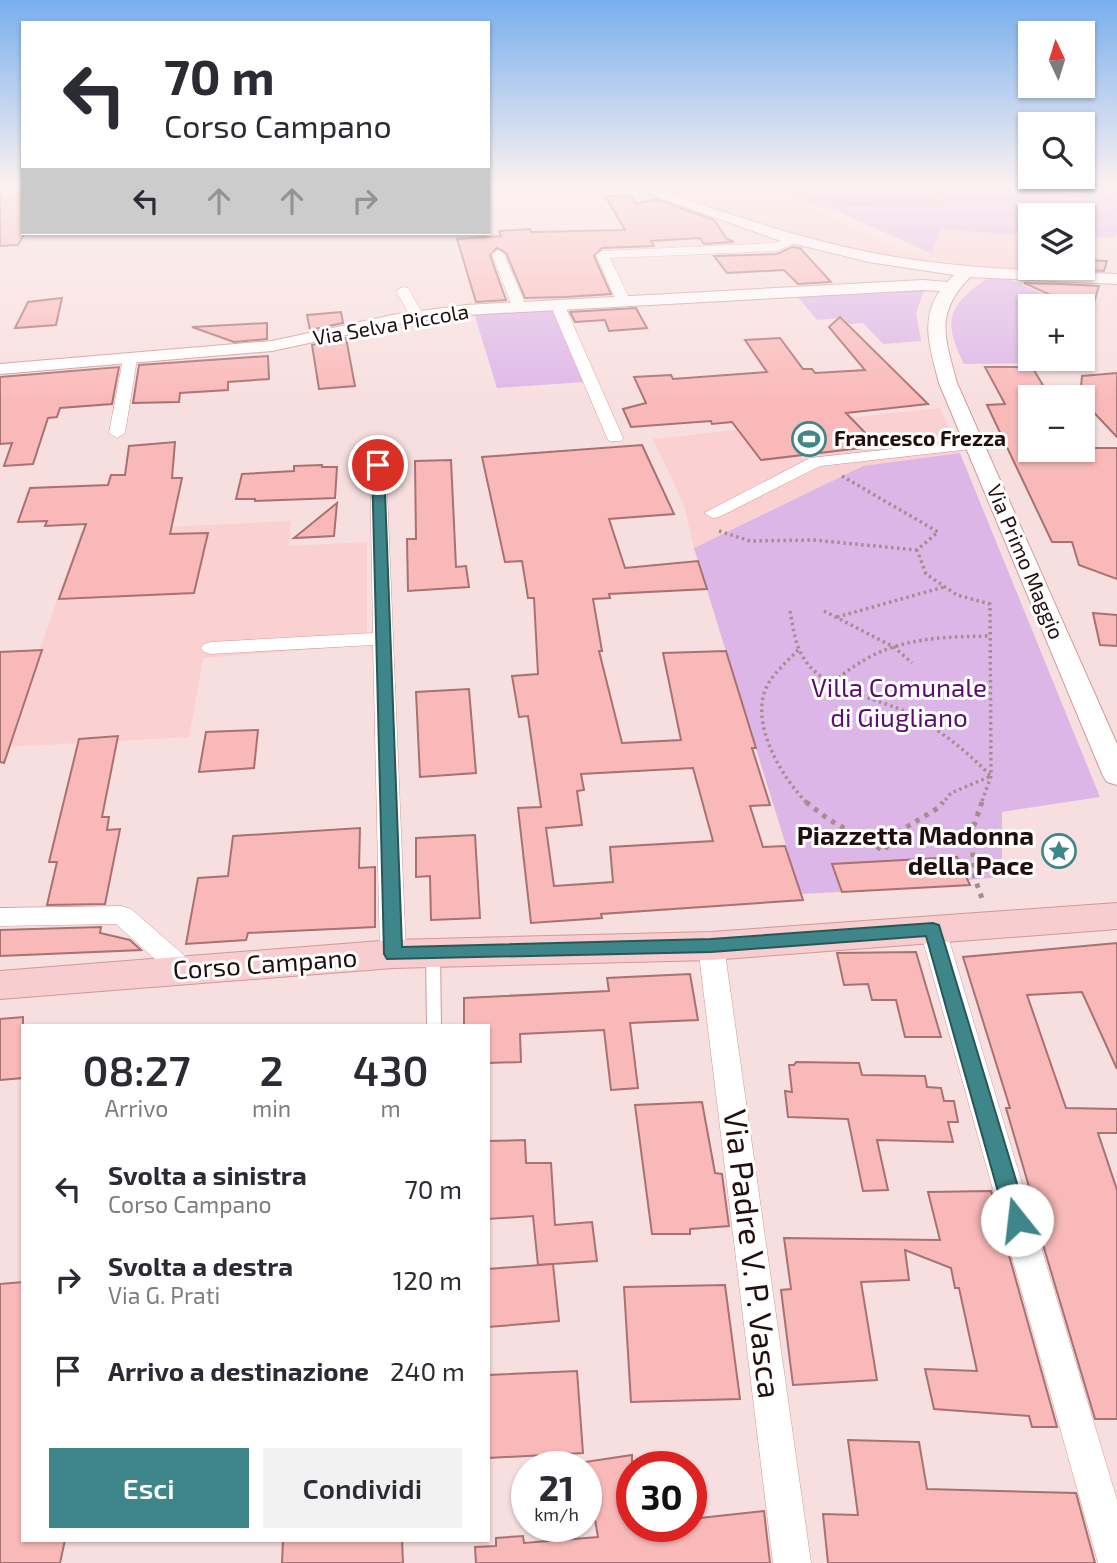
<!DOCTYPE html>
<html lang="it">
<meta charset="utf-8">
<style>
:root{--surface:#fff;--page:#f2f2f3;--text:#2b2b33;--muted:#7c7c81;--accent:#3e8689}
body{margin:0;font-family:"Exo 2",sans-serif;background:var(--page);color:var(--text);height:100vh;display:flex;flex-direction:column;font-size:26px;white-space:nowrap}
*{box-sizing:border-box;margin:0}
p{font-size:23px;color:var(--muted)}
.icon{flex:none;width:38px;height:38px;fill:none;stroke:currentColor;stroke-width:2;stroke-linecap:round;stroke-linejoin:round}
.map{position:relative;flex:1;overflow:hidden}
.details{position:absolute;left:21px;top:1024px;width:469px;height:518px;display:flex;flex-direction:column;background:var(--surface);border-radius:0px;box-shadow:0 2px 5px #0004}
.details>*{flex:none}
.banner{position:absolute;left:21px;top:21px;width:469px;height:214px;border-radius:0px;box-shadow:0 2px 5px #0004;background:#fff;color:var(--text);overflow:hidden}
.needle{width:46px;rotate:356deg}
.fabs{position:absolute;left:1018px;top:21px;display:grid;gap:14px}
.fabs a{display:grid;place-items:center;width:77px;height:77px;border-radius:0px;background:var(--surface);box-shadow:0 2px 5px #0004;font-size:35px}
.speed{position:absolute;left:511px;top:1451px;display:flex;gap:14px;font-size:35px;font-weight:700;text-align:center}
.speed>*{display:grid;place-content:center;width:91px;height:91px;border-radius:50%;background:var(--surface);box-shadow:0 2px 5px #0004;line-height:1}
.speed small{font-size:18px;font-weight:400}
.speed .limit{border:10px solid #d22;background:#fff;color:#111}
.pin{position:absolute;display:grid;place-items:center;width:60px;height:60px;color:#fff;margin:-30px;border:4px solid #fff;border-radius:50%;box-shadow:0 2px 7px #0007}
.me{position:absolute;width:77px;margin:-38px;rotate:344deg;stroke-linejoin:round;filter:drop-shadow(0 0 5px #0008)}
.turn{display:flex;align-items:center;gap:24px;height:147px;padding:0 28px;font-size:32px}
.turn .icon{width:91px;height:91px;stroke-width:2.5}
.turn b{display:block;font-size:49px;line-height:60px}
.lanes{display:flex;align-items:center;height:66px;padding:0 28px;background:#0003;justify-content:center;gap:35px;direction:ltr}
.lanes .off{opacity:.35}
.eta{display:flex;justify-content:space-evenly;align-items:center;height:119px;text-align:center}
.eta b{font-size:42px;font-weight:600;line-height:49px}
.button{display:flex;gap:14px;margin-top:auto;padding:14px 28px}
.button a{flex:1;height:80px;border-radius:0px;background:var(--accent);color:#fff;font-size:28px;font-weight:600;line-height:80px;text-align:center}
.button a+a{background:var(--page);color:var(--text)}
ul{padding:0;list-style:none}
li{display:flex;align-items:center;gap:21px;height:91px;padding:0 28px}
li div{flex:1}
li b{display:block;font-size:26px}
li em{font-style:normal}
.map>svg:first-child{display:block}
.built{fill:#fad0d0}
.green{fill:#ddb6e8}
.building{fill:#fab9b9;stroke:#a87172;stroke-width:2;fill-rule:evenodd}
.lines{fill:none;stroke-linecap:round;stroke-linejoin:round}
.service-casing{stroke:#d19898;stroke-width:2}
.minor-casing{stroke:#d19898;stroke-width:1}
.tertiary-casing{stroke:#d19898;stroke-width:2}
.secondary-casing{stroke:#d19898;stroke-width:2}
.path-far2{stroke:#a48d8d;stroke-width:2.5;stroke-dasharray:2 2.5;stroke-linecap:butt}
.path-far1{stroke:#a48d8d;stroke-width:3.5;stroke-dasharray:2.5 3.5;stroke-linecap:butt}
.path{stroke:#a48d8d;stroke-width:5;stroke-dasharray:4.5 6;stroke-linecap:butt}
.service{fill:#fff;fill-rule:evenodd}
.minor{fill:#fff;fill-rule:evenodd}
.tertiary{fill:#fff;fill-rule:evenodd}
.secondary{fill:#f8cdd0;fill-rule:evenodd}
.route{fill:#3e8689;stroke:#285759;stroke-width:2}
.labels{text-anchor:middle;stroke-width:6;stroke-linejoin:round;paint-order:stroke}
.far-street-label{font-size:21px;fill:#220e0f;stroke:#fff}
.far-poi-label{font-size:21px;font-weight:bold;fill:#220e0f;stroke:#fff;text-anchor:start}
.park-label{font-size:26px;fill:#5b0e6e;stroke:#fff}
.poi-label{font-size:26px;font-weight:bold;fill:#220e0f;stroke:#fff;text-anchor:end}
.street-label{font-size:26px;fill:#220e0f;stroke:#fff}
.near-street-label{font-size:32px;fill:#220e0f;stroke:#fff}
</style>
<div class="map">
<svg width="1117" height="1563" viewBox="0 0 1117 1563">
<rect width="100%" height="100%" fill="#f8dfdf"/>
<g class="built">
<polygon points="632,183 762,183 878,240 920,256 932,253 941,228 1015,235 1024,271 889,257 781,234"/>
<polygon points="940,408 960,453 863,466 694,548 684,505 653,439"/>
<polygon points="291,521 289,546 367,542 367,645 203,658 189,737 6,747 81,531"/>
</g>
<g class="green">
<polygon points="770,183 1117,183 1117,234 1115,238 1083,236 1083,215 1031,215 1031,233 1017,232 1015,235 941,229 932,254 833,209 817,208"/>
<path d="M988,278H1006L1072,306H1031V359H1081L1080,363L964,364C942,320 948,305 988,278Z"/>
<polygon points="924,290 916,313 921,341 883,344 863,323 849,324 843,318 817,320 797,296"/>
<polygon points="554,308 584,382 497,388 474,313"/>
<polygon points="960,453 1100,797 1002,812 1002,877 968,880 970,885 801,894 694,548 863,466"/>
</g>
<g class="building">
<polygon points="23,184 23,236 18,245 0,246 0,185"/>
<polygon points="630,195 636,204 656,199 714,220 727,239 734,242 704,244 700,238 651,241 654,246 602,248 594,256 611,294 565,297 525,298 506,253 497,248 490,255 506,300 476,302 457,239 501,236 499,231 530,229 531,232 625,230 605,196"/>
<polygon points="792,247 800,248 831,282 798,284 784,270 727,273 714,256 777,254"/>
<polygon points="1083,260 1107,261 1104,271 1055,268 1083,268"/>
<polygon points="1024,283 1061,284 1099,286 1088,321 1083,320 1083,306 1075,306"/>
<polygon points="62,298 56,325 15,328 28,302"/>
<polygon points="636,308 647,328 609,331 605,320 575,322 570,312"/>
<polygon points="341,312 343,323 310,330 307,315"/>
<polygon points="840,317 928,404 846,413 878,446 761,460 732,422 712,424 711,421 631,427 623,409 646,403 634,377 671,375 673,379 767,372 745,340 780,338 803,369 812,369 815,373 865,370 829,327"/>
<polygon points="267,323 267,339 234,342 192,327"/>
<polygon points="346,338 355,386 319,389 312,345"/>
<polygon points="268,356 269,379 228,382 228,390 180,393 179,402 133,403 139,365"/>
<polygon points="119,367 112,404 60,408 57,417 48,418 33,464 4,466 12,443 0,444 0,377"/>
<polygon points="985,367 1032,367 1050,397 1031,397 1031,454 1082,454 1081,450 1083,448 1117,448 1117,579 1079,565 1072,542 1052,542 987,405 1005,404"/>
<polygon points="1117,373 1117,437 1083,401 1083,397 1080,397 1082,376"/>
<polygon points="175,442 172,478 182,478 170,534 208,533 194,593 59,599 86,524 45,526 47,521 18,522 30,488 108,485 111,475 125,475 129,446"/>
<path d="M642,445L674,514L609,519L625,568L698,561L707,589L609,594L610,598L593,599L602,651H599L622,743L681,740L663,653L726,651L756,748H752L770,805L750,806L763,847L785,846L803,900L601,914L602,918L531,923L518,808L541,807L528,716L519,717L512,676L538,674L534,598H528L522,561L505,562L482,457ZM693,768L713,841L610,847L613,882L554,886L546,828L582,825L577,791L584,790L581,774Z"/>
<polygon points="451,460 456,567 466,566 469,587 408,591 407,539 416,539 415,461"/>
<polygon points="322,465 322,467 337,467 335,498 255,501 255,499 236,499 242,474 294,471 294,466"/>
<polygon points="337,503 334,536 294,538"/>
<polygon points="1093,613 1117,615 1117,646 1100,645"/>
<polygon points="42,650 4,763 0,762 0,652"/>
<polygon points="469,689 476,773 420,777 416,692"/>
<polygon points="258,730 254,768 199,772 206,732"/>
<polygon points="118,736 102,817 109,817 107,830 120,829 105,904 47,905 57,862 49,862 79,739"/>
<polygon points="360,828 359,868 375,867 375,927 248,933 246,940 186,944 198,878 228,876 233,836"/>
<polygon points="475,835 480,918 431,920 430,876 416,877 416,838"/>
<polygon points="957,857 970,885 842,892 832,864"/>
<polygon points="101,927 100,933 130,940 141,950 0,956 0,930"/>
<polygon points="1117,943 1117,1069 1082,992 1027,995 1066,1108 1117,1109 1117,1133 1098,1133 1117,1190 1117,1419 1095,1419 1027,1191 1030,1190 1006,1108 1010,1108 963,957"/>
<polygon points="916,952 941,1037 905,1037 896,1000 872,1000 868,984 844,985 837,953"/>
<polygon points="690,974 698,1020 630,1023 638,1088 611,1090 604,1030 520,1034 521,1062 488,1063 488,1026 464,1026 464,998 609,991 607,978"/>
<polygon points="23,1017 23,1078 0,1080 0,1019"/>
<polygon points="796,1062 859,1063 862,1075 925,1076 927,1087 941,1088 944,1101 954,1101 958,1122 948,1122 953,1142 877,1140 888,1190 863,1191 848,1119 788,1117 785,1091 792,1092 789,1065 794,1065"/>
<polygon points="702,1102 715,1173 722,1174 729,1226 690,1229 690,1234 652,1234 635,1105"/>
<polygon points="525,1140 526,1163 551,1163 555,1225 592,1222 597,1261 538,1265 533,1216 488,1219 488,1141"/>
<polygon points="991,1191 1057,1427 1032,1427 1029,1416 934,1409 925,1369 977,1371 959,1288 955,1288 951,1268 905,1250 909,1280 861,1282 877,1380 793,1385 781,1290 791,1289 784,1238 940,1240 928,1192"/>
<polygon points="553,1264 559,1321 488,1327 488,1269"/>
<polygon points="23,1282 23,1540 65,1540 60,1563 0,1563 0,1284"/>
<polygon points="725,1285 740,1399 631,1402 624,1287"/>
<polygon points="577,1371 583,1453 488,1458 488,1375"/>
<polygon points="848,1440 919,1442 927,1489 1076,1493 1095,1563 828,1563 823,1514 858,1515"/>
<polygon points="632,1455 632,1526 691,1526 691,1519 764,1511 770,1563 476,1563 475,1547 496,1546 496,1538 523,1536 524,1543 598,1537 585,1462"/>
<polygon points="283,1540 402,1540 403,1563 282,1563"/>
</g>
<g class="lines">
<g class="service-casing">
<polygon id="service" points="433,948 438,949 440,953 441,1026 427,1026 426,953 428,949"/>
</g>
<g class="minor-casing">
<g id="minor">
<polygon points="791,236 795,237 795,243 777,251 610,258 630,300 623,304 616,300 596,255 602,251 775,243"/>
<polygon points="498,250 504,254 526,306 524,309 514,309 512,306 492,254"/>
<polygon points="403,287 408,288 424,316 422,319 412,319 410,316 396,291"/>
<polygon points="557,300 564,304 623,438 621,441 609,441 607,438 550,304"/>
<polygon points="130,355 137,359 125,433 117,438 109,433 123,359"/>
<polygon points="974,440 980,442 982,445 980,448 820,466 719,517 713,518 704,513 810,458"/>
<polygon points="378,460 386,465 406,954 402,961 393,963 384,961 380,954 373,645 211,654 204,652 201,648 204,644 211,642 373,633 370,465"/>
<polygon points="122,906 131,909 193,963 197,970 193,977 184,980 175,977 116,924 0,926 0,908"/>
<polygon points="933,921 942,924 946,930 1117,1500 1117,1563 1098,1563 920,930 924,924"/>
<polygon points="711,937 720,939 724,946 811,1563 773,1563 698,946 702,939"/>
</g>
</g>
<g class="tertiary-casing">
<path id="tertiary" d="M618,183H638C714,209 789,236 868,252C950,269 1033,270 1117,274V284L970,277C934,314 945,338 957,383L1117,744V785L1107,782L1103,776L939,383C931,351 919,320 940,291L923,290L466,315L397,324L272,351L0,374V364L272,341L397,314L466,305L923,280L947,282L954,275L869,262L775,239Z"/>
</g>
<g class="secondary-casing">
<polygon id="secondary" points="1117,903 1117,929 711,960 393,968 0,999 0,971 393,940 711,932"/>
</g>
<g class="path-far2">
<polyline points="816,183 831,201 840,204 1062,198 1045,183"/>
<polyline points="933,183 950,200"/>
<polyline points="1067,183 1083,196 1092,194 1101,183"/>
</g>
<g class="path-far1">
<polyline points="842,476 938,532 917,550 926,574 957,595 990,604 991,776 981,804"/>
<polyline points="719,531 750,541 813,540 917,550"/>
<path d="M790,611C793,627 795,644 803,657C823,692 878,697 910,714C941,730 967,752 991,776L951,793L942,804"/>
<polyline points="824,611 894,647 912,663"/>
<polyline points="837,617 944,587"/>
<path d="M798,650C787,662 773,673 766,688C750,725 782,778 808,804"/>
<path d="M834,682C882,639 928,637 990,636"/>
</g>
<g class="path">
<polyline points="806,802 828,819 884,851 895,834 938,808 943,802"/>
<polyline points="982,802 971,834 975,879 983,901"/>
</g>
<use href="#service" class="service"/>
<use href="#minor" class="minor"/>
<use href="#tertiary" class="tertiary"/>
<use href="#secondary" class="secondary"/>
</g>
<linearGradient id="sky" x2="0" y2="1"><stop stop-color="#79afed"/><stop offset="0.46" stop-color="#fcf1f1"/><stop offset="1" stop-color="#fcf1f1" stop-opacity="0"/></linearGradient>
<rect width="1117" height="402" fill="url(#sky)"/>
<polygon class="route" points="378,462 384,465 402,947 711,939 933,923 939,925 1028,1220 1025,1227 1017,1229 1010,1227 1006,1220 926,936 711,952 387,959 384,954 372,465"/>
<defs>
<g id="stadium-ring" transform="scale(1.75)"><circle r="9.5" fill="#fff" stroke="#3e8689" stroke-width="1.5"/><path d="M0-5a6.5 5 0 1 0 0 10a6.5 5 0 1 0 0-10ZM-3.5-1.8h7v3.6h-7Z" fill="#3e8689"/></g>
<g id="sight-ring" transform="scale(1.75)"><circle r="9.5" fill="#fff" stroke="#3e8689" stroke-width="1.5"/><path d="M0-6L1.8-2.2L6-1.7L2.9 1.2L3.7 5.4L0 3.3L-3.7 5.4L-2.9 1.2L-6-1.7L-1.8-2.2Z" fill="#3e8689"/></g>
</defs>
<g fill-rule="evenodd">
<use href="#stadium-ring" x="809" y="439"/>
<use href="#sight-ring" x="1059" y="851"/>
</g>
<g class="labels">
<g class="far-street-label">
<text transform="translate(391 325) rotate(-10)" y="7">Via Selva Piccola</text>
<text transform="translate(1025 562) rotate(67)" y="7">Via Primo Maggio</text>
</g>
<g class="far-poi-label">
<text x="834" y="446">Francesco Frezza</text>
</g>
<g class="park-label">
<text x="899" y="697">Villa Comunale<tspan x="899" dy="30">di Giugliano</tspan></text>
</g>
<g class="poi-label">
<text x="1034" y="845">Piazzetta Madonna<tspan x="1034" dy="30">della Pace</tspan></text>
</g>
<g class="street-label">
<text transform="translate(265 964) rotate(-4)" y="9">Corso Campano</text>
</g>
<g class="near-street-label">
<text transform="translate(752 1254) rotate(83)" y="11">Via Padre V. P. Vasca</text>
</g>
</g>
</svg>
<div class="fabs">
<a><svg class="needle" viewBox="-14 -14 28 28"><path d="M0-13l5 13h-10z" fill="#e53935"/><path d="M0 13l5-13h-10z" fill="#7c7c81"/></svg></a>
<a><svg class="icon" aria-label="search" viewBox="0 0 24 24"><circle cx="10" cy="10" r="6"/><path d="M15 15l6 6"/></svg></a>
<a><svg class="icon" aria-label="layers" viewBox="0 0 24 24"><path d="M12 4l9 5-9 5-9-5zM3 14l9 5 9-5"/></svg></a>
<a>+</a>
<a>−</a>
</div>
<div class="speed"><div>21<small>km/h</small></div><div class="limit">30</div></div>
<div class="pin" style="left:378px;top:465px;background:#d93025"><svg class="icon" aria-label="arrive" viewBox="0 0 24 24"><path d="M6 21V4h12l-3 4 3 4H6"/></svg></div>
<svg class="me" style="left:1017px;top:1220px" viewBox="-20 -20 40 40"><circle r="19" fill="#fff"/><path d="M0-13L10 11 0 6-10 11z" fill="#3e8689"/></svg>
<div class="banner">
<div class="turn"><svg class="icon" aria-label="left" viewBox="0 0 24 24"><path d="M17 20v-9H6M10 6l-5 5 5 5"/></svg><div><b>70 m</b>Corso Campano</div></div>
<div class="lanes"><svg class="icon" aria-label="left" viewBox="0 0 24 24"><path d="M17 20v-9H6M10 6l-5 5 5 5"/></svg><svg class="icon off" aria-label="ahead" viewBox="0 0 24 24"><path d="M12 20V5M6 11l6-6 6 6"/></svg><svg class="icon off" aria-label="ahead" viewBox="0 0 24 24"><path d="M12 20V5M6 11l6-6 6 6"/></svg><svg class="icon off" aria-label="right" viewBox="0 0 24 24"><path d="M7 20v-9h11M14 6l5 5-5 5"/></svg></div>
</div>
<section class="details">
<div class="eta">
<div><b>08:27</b><p>Arrivo</p></div>
<div><b>2</b><p>min</p></div>
<div><b>430</b><p>m</p></div>
</div>
<ul>
<li><svg class="icon" aria-label="left" viewBox="0 0 24 24"><path d="M17 20v-9H6M10 6l-5 5 5 5"/></svg><div><b>Svolta a sinistra</b><p>Corso Campano</p></div><em>70 m</em></li>
<li><svg class="icon" aria-label="right" viewBox="0 0 24 24"><path d="M7 20v-9h11M14 6l5 5-5 5"/></svg><div><b>Svolta a destra</b><p>Via G. Prati</p></div><em>120 m</em></li>
<li><svg class="icon" aria-label="arrive" viewBox="0 0 24 24"><path d="M6 21V4h12l-3 4 3 4H6"/></svg><div><b>Arrivo a destinazione</b></div><em>240 m</em></li>
</ul>
<div class="button"><a>Esci</a><a>Condividi</a></div>
</section>
</div>
